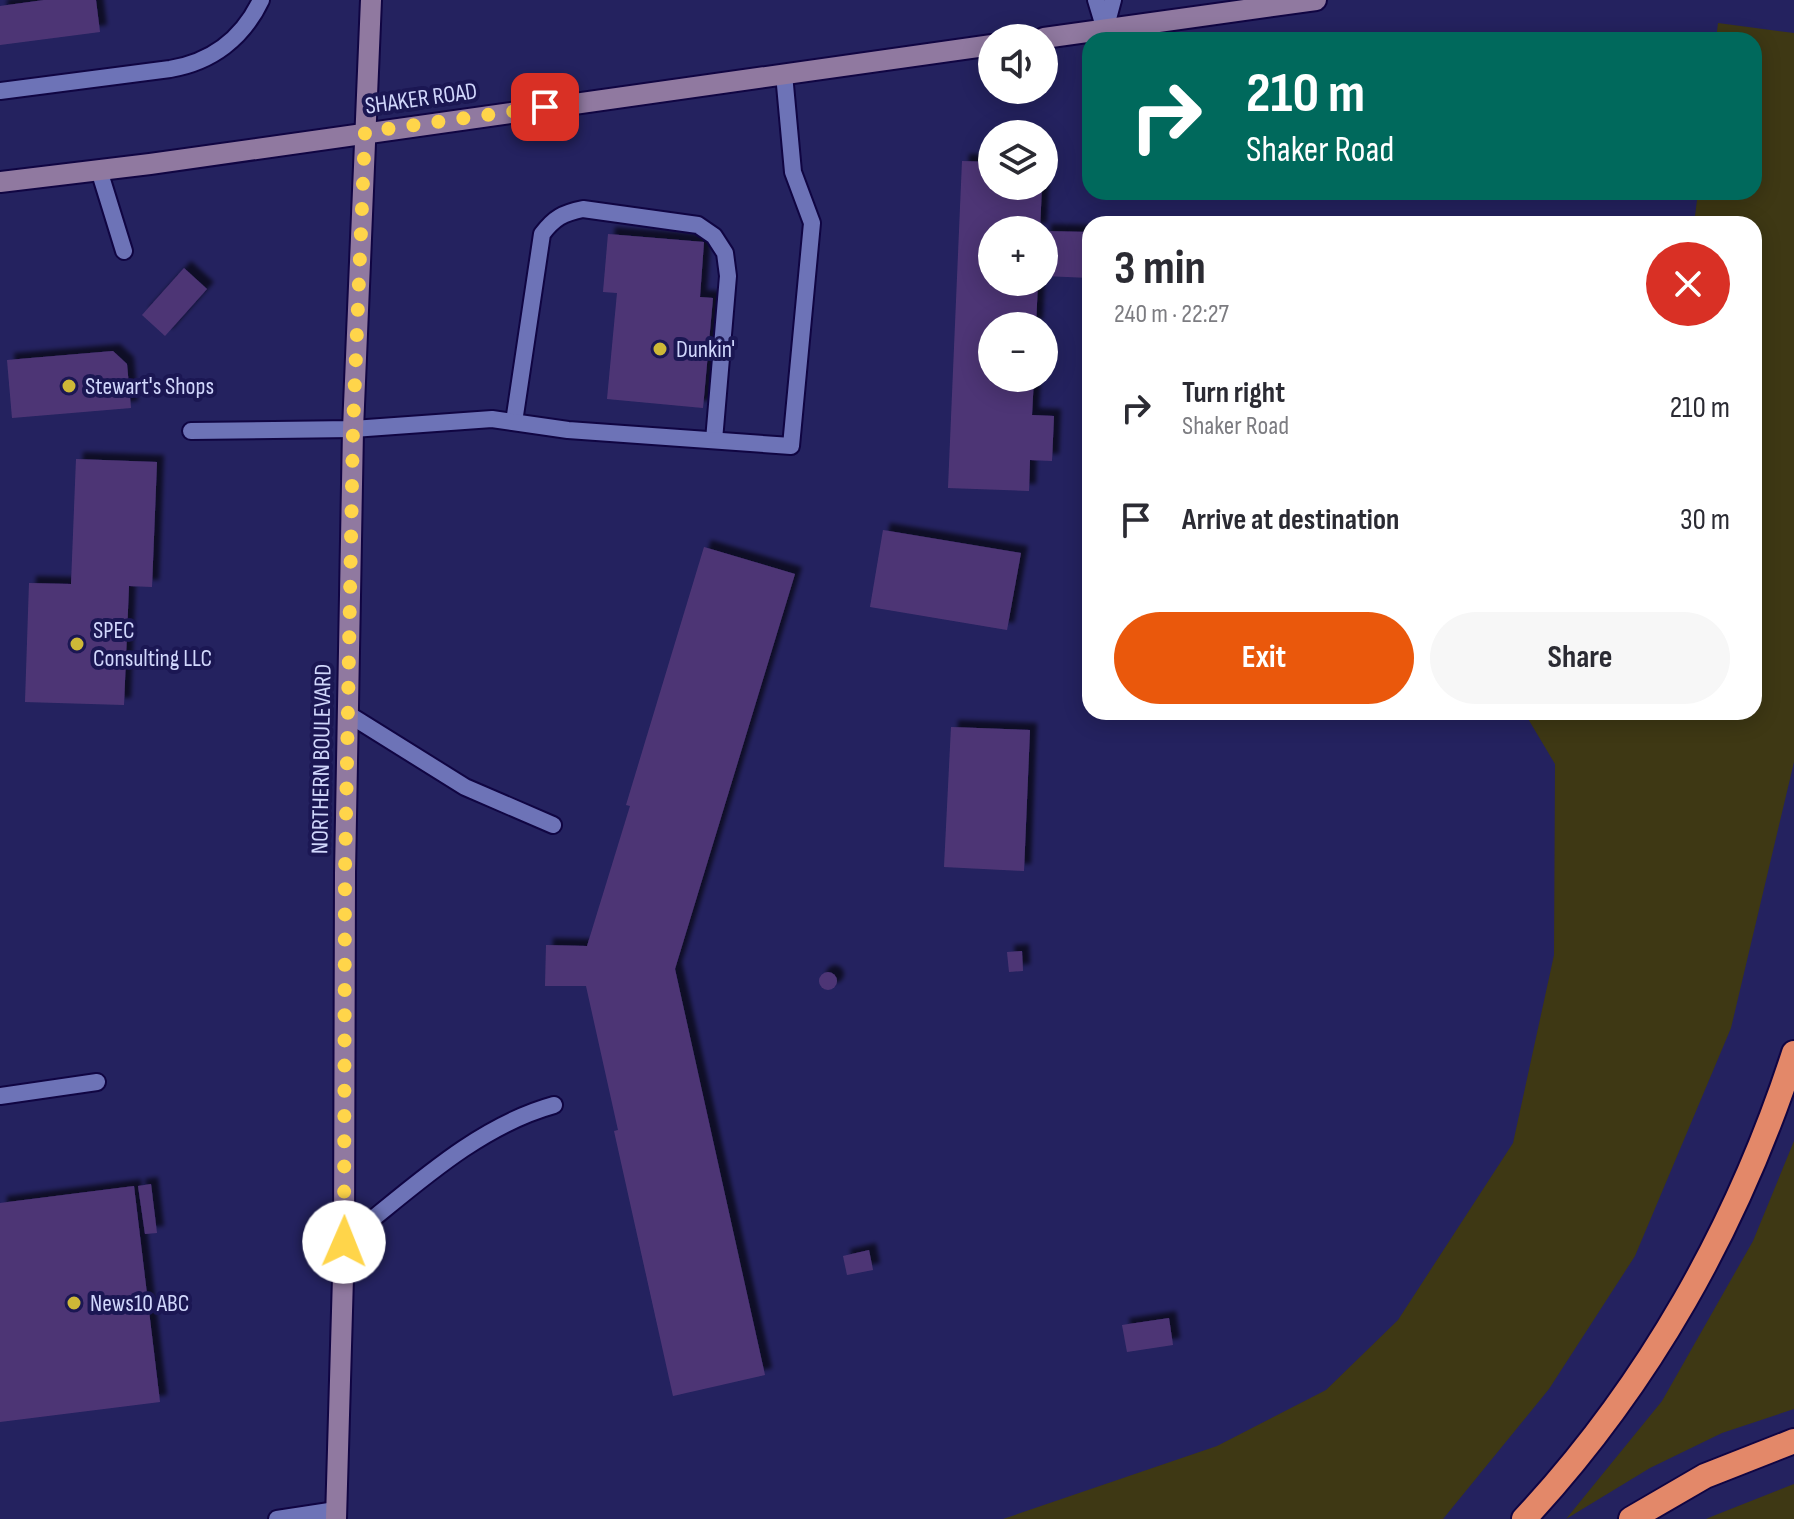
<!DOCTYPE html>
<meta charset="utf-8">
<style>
:root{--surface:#fff;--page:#f7f7f7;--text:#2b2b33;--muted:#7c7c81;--accent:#ea580c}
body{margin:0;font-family:"Sofia Sans Condensed",sans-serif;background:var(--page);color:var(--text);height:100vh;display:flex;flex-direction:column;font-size:30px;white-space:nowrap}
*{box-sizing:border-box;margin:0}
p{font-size:26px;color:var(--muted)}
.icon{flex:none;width:44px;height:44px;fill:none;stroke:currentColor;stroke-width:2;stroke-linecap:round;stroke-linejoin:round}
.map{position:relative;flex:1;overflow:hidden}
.side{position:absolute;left:1082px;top:216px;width:680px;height:504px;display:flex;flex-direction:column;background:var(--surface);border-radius:24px;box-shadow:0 4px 20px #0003}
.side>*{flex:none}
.hud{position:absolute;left:1082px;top:32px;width:680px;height:168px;border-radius:24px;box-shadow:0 4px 20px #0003;background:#00695c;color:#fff;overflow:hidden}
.buttons{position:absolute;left:978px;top:24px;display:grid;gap:16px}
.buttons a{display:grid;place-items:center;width:80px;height:80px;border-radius:50%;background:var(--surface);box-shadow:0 4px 20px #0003;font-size:40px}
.pin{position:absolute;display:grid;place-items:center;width:68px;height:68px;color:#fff;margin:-34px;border-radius:16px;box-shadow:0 4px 12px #0006}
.me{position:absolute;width:88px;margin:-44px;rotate:1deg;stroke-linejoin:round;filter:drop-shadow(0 0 6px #0008)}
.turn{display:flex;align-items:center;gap:28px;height:168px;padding:0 32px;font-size:36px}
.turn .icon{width:104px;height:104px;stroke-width:2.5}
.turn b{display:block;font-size:56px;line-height:68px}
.round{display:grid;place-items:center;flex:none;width:84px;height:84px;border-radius:42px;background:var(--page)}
.headline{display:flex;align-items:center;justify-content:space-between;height:136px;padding:0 32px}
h1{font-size:48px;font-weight:700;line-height:60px}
.action{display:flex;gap:16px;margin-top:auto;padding:16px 32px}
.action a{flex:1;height:92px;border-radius:48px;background:var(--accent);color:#fff;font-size:32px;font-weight:700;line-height:92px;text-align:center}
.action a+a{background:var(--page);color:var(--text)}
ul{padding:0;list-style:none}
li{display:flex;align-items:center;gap:24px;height:112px;padding:0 32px}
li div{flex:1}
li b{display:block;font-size:30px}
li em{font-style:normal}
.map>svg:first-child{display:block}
.green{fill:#3e3814}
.building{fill:#4e3675;filter:url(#shadow)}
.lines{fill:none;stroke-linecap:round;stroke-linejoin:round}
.lane-casing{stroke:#100542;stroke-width:20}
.secondary-casing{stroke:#100542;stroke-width:24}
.highway-casing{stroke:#100542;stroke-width:28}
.lane{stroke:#6d73b7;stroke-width:16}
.secondary{stroke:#9079a0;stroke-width:20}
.highway{stroke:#e38869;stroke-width:24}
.route{stroke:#ffd54a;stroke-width:14;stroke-dasharray:0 25.2}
.poi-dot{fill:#ceb837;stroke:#1b1753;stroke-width:3}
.labels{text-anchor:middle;stroke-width:8;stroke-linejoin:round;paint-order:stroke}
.street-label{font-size:24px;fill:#d1d7fc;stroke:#1b1753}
.poi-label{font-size:24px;fill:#d1d7fc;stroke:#1b1753;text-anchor:start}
</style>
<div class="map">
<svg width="1794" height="1519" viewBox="0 0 1794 1519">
<defs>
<filter id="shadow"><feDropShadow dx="7" dy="-7" stdDeviation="2" flood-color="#0009"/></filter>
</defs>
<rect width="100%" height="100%" fill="#24225f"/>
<g class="green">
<polygon points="1718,23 1794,33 1794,762 1731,1028 1635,1256 1549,1389 1443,1519 1003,1519 1217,1446 1326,1390 1398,1320 1513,1143 1554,955 1555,764 1524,712 1754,712 1754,224 1694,224 1698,192 1754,192 1754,40 1716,40"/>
<polygon points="1794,1141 1794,1409 1722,1433 1650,1468 1566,1519 1662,1401 1753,1241"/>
<polygon points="1794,1484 1794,1519 1706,1519 1708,1518"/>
</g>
<g class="building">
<polygon points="44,0 96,0 100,32 0,45 0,6"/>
<polygon points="962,161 992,162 992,186 1042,186 1040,230 992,230 992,282 1038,282 1036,326 992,326 992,378 1034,378 1032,415 1054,416 1052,461 1030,460 1029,491 948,488"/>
<polygon points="1044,231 1090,232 1090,278 1044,276"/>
<polygon points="608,234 704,242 700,297 713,298 703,408 607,399 617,293 603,292"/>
<polygon points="184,268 207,289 165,336 142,315"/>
<polygon points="113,351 127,364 131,408 12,418 7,360"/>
<polygon points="76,459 157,462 152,587 129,586 124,705 25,702 29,583 71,584"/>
<polygon points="883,530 1021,553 1007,630 870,607"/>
<polygon points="704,547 795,574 675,969 765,1375 673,1396 614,1131 618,1130 586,986 545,986 546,945 587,946 630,806 626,805"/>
<polygon points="951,727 1030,730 1024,871 944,867"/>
<polygon points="1022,951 1023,971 1009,972 1007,952"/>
<circle cx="828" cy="981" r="9"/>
<polygon points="151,1184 157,1233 145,1234 138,1186"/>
<polygon points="134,1186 160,1402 0,1422 0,1203"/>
<polygon points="869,1250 873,1270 847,1275 843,1256"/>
<polygon points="1169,1318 1173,1345 1127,1352 1122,1325"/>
</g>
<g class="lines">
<g class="lane-casing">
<g id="lane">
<polyline points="1096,0 1105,30 1113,0"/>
<path d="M0,91L170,69C212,62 243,38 261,0"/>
<polyline points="99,170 124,251"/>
<path d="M514,422L542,234C554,218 563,213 583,209L698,225L714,236L725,253L728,276L714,440"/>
<polyline points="191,431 353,429 492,419 568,430 791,446 812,223 793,172 784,74"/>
<polyline points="348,714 465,787 553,825"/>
<polyline points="0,1096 97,1082"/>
<path d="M344,1242C408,1192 474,1127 554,1105"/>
<polyline points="277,1519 336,1510"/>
</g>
</g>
<g class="secondary-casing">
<g id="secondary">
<polyline points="1044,38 1316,0"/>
<polyline points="0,182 150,164 992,45"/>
<polyline points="336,1519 344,1242 345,873 353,429 371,0"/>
</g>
</g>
<g class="highway-casing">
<g id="highway">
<path d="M1524,1519C1648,1386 1738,1226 1794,1053"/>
<polyline points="1631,1519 1705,1476 1794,1441"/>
</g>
</g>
<use href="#lane" class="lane"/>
<use href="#secondary" class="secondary"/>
<use href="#highway" class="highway"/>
</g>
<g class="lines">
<polyline class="route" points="344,1242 345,873 353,429 365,132 545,107"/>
</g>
<g class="poi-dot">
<circle cx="660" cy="349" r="8"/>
<circle cx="69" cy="386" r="8"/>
<circle cx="77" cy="644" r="8"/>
<circle cx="74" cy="1303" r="8"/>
</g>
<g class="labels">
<g class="street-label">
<text transform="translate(421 98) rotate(-8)" y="8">SHAKER ROAD</text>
<text transform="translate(321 759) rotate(-89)" y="8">NORTHERN BOULEVARD</text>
</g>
<g class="poi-label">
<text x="676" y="357">Dunkin'</text>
<text x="85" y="394">Stewart's Shops</text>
<text x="93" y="638">SPEC<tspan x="93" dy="28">Consulting LLC</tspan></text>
<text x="90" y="1311">News10 ABC</text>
</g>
</g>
</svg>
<div class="buttons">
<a><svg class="icon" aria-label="sound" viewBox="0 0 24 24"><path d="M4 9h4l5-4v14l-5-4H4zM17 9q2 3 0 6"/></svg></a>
<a><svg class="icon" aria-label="layers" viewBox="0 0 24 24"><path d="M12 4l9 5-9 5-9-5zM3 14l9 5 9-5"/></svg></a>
<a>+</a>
<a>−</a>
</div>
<div class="pin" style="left:545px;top:107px;background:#d93025"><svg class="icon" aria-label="arrive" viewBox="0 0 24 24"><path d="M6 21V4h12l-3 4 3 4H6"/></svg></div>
<svg class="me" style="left:344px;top:1242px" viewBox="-20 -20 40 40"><circle r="19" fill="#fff"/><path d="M0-13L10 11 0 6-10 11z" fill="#ffd54a"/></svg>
<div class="hud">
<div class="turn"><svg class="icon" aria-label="right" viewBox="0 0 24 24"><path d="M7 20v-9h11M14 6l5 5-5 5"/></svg><div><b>210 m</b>Shaker Road</div></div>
</div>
<section class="side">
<div class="headline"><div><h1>3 min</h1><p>240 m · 22:27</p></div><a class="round" style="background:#d93025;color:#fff"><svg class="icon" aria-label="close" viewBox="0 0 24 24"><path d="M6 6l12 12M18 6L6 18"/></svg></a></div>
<ul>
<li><svg class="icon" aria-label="right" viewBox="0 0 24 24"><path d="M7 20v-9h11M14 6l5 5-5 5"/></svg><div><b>Turn right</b><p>Shaker Road</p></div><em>210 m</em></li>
<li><svg class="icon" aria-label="arrive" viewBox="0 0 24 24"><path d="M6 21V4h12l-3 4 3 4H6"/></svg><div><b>Arrive at destination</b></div><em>30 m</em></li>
</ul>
<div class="action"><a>Exit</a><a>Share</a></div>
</section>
</div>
